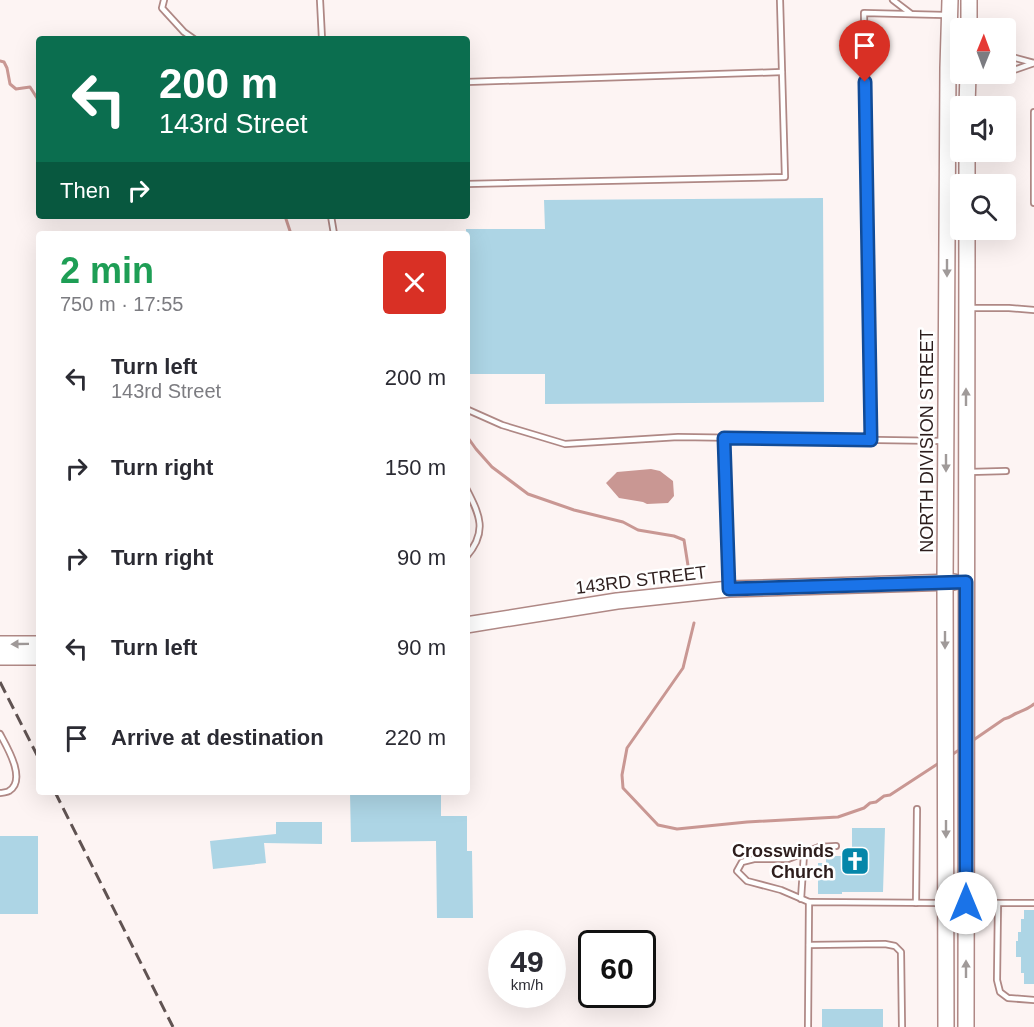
<!DOCTYPE html>
<meta charset="utf-8">
<style>
:root{--surface:#fff;--page:#f7f7f7;--text:#2b2b33;--muted:#7c7c81}
body{margin:0;font-family:Helvetica,sans-serif;background:var(--page);color:var(--text);height:100vh;display:flex;flex-direction:column;font-size:22px;white-space:nowrap}
*{box-sizing:border-box;margin:0}
p{font-size:20px;color:var(--muted)}
.icon{flex:none;width:33px;height:33px;fill:none;stroke:currentColor;stroke-width:2;stroke-linecap:round;stroke-linejoin:round}
.map{position:relative;flex:1;overflow:hidden}
.drawer{position:absolute;left:36px;top:231px;width:434px;height:564px;display:flex;flex-direction:column;background:var(--surface);border-radius:6px;box-shadow:0 6px 24px #0002}
.drawer>*{flex:none}
.banner{position:absolute;left:36px;top:36px;width:434px;height:183px;border-radius:6px;box-shadow:0 6px 24px #0002;background:#0b6e4f;color:#fff;overflow:hidden}
.needle{width:39px;rotate:1deg}
.fabs{position:absolute;left:950px;top:18px;display:grid;gap:12px}
.fabs a{display:grid;place-items:center;width:66px;height:66px;border-radius:6px;background:var(--surface);box-shadow:0 6px 24px #0002;font-size:30px}
.speed{position:absolute;left:488px;top:930px;display:flex;gap:12px;font-size:30px;font-weight:700;text-align:center}
.speed>*{display:grid;place-content:center;width:78px;height:78px;border-radius:50%;background:var(--surface);box-shadow:0 6px 24px #0002;line-height:1}
.speed small{font-size:15px;font-weight:400}
.speed .limit{border:3px solid #111;border-radius:9px;background:#fff;color:#111}
.pin{position:absolute;display:grid;place-items:center;width:51px;height:51px;color:#fff;margin:-62px -26px;border-radius:50% 50% 50% 0;rotate:-45deg;box-shadow:0 0 6px #0007}
.pin .icon{rotate:45deg}
.me{position:absolute;width:66px;margin:-33px;rotate:0deg;stroke-linejoin:round;filter:drop-shadow(0 0 4px #0008)}
.turn{display:flex;align-items:center;gap:21px;height:126px;padding:0 24px;font-size:27px}
.turn .icon{width:78px;height:78px;stroke-width:2.5}
.turn b{display:block;font-size:42px;line-height:51px}
.then{display:flex;align-items:center;height:57px;padding:0 24px;background:#0003;gap:12px;font-size:22px}
.round{display:grid;place-items:center;flex:none;width:63px;height:63px;border-radius:6px;background:var(--page)}
.head{display:flex;align-items:center;justify-content:space-between;height:102px;padding:0 24px}
h1{font-size:36px;font-weight:600;line-height:45px;color:#1e9e55}
ul{padding:0;list-style:none}
li{display:flex;align-items:center;gap:18px;height:90px;padding:0 24px}
li div{flex:1}
li b{display:block;font-size:22px}
li em{font-style:normal}
.map>svg:first-child{display:block}
.water{fill:#c99793}
.lines{fill:none;stroke-linecap:round;stroke-linejoin:round}
.stream{stroke:#c99793;stroke-width:3}
.building{fill:#add5e5}
.lane-casing{stroke:#af8885;stroke-width:8}
.primary-casing{stroke:#af8885;stroke-width:18}
.lane{stroke:#fff;stroke-width:4.5}
.primary{stroke:#fff;stroke-width:15}
.rail{stroke:#605352;stroke-width:3;stroke-dasharray:12 6;stroke-linecap:butt}
.oneway{fill:#a09a99}
.route-casing{stroke:#114b97;stroke-width:15}
.route{stroke:#1a73e8;stroke-width:10}
.labels{text-anchor:middle;stroke-width:5;stroke-linejoin:round;paint-order:stroke}
.street-label{font-size:18px;fill:#2d1e1d;stroke:#fff}
.poi-label{font-size:18px;font-weight:bold;fill:#2d1e1d;stroke:#fff;text-anchor:end}
</style>
<div class="map">
<svg width="1034" height="1027" viewBox="0 0 1034 1027">
<rect width="100%" height="100%" fill="#fdf4f3"/>
<polygon class="water" points="651,469 660,471 673,481 674,496 668,503 647,504 643,502 619,498 606,483 617,472"/>
<g class="lines">
<g class="stream">
<polyline points="0,61 4,62 7,68 10,84 16,89 30,87 37,98 39,107"/>
<polyline points="285,216 291,234"/>
<polyline points="466,435 476,449 492,467 528,494 574,510 623,522 638,530 674,536 684,540 689,572"/>
<polyline points="694,623 683,668 627,748 622,775 623,788 658,825 677,829 747,822 838,817 864,808 870,803 876,802 884,796 890,795 939,763"/>
<path d="M972,741L1004,719C1010,718 1012,715 1017,713C1024,710 1028,709 1034,704"/>
<polyline points="950,756 962,748"/>
</g>
</g>
<g class="building">
<polygon points="823,198 824,402 545,404 545,374 466,374 466,229 545,229 544,200"/>
<polygon points="350,792 441,792 441,816 467,816 467,851 472,851 473,918 437,918 436,841 351,842"/>
<polygon points="276,822 322,822 322,844 264,843 266,863 213,869 210,841 276,834"/>
<polygon points="852,828 885,828 883,892 842,892 842,894 818,894 818,863 826,863 826,856 852,856"/>
<rect x="0" y="836" width="38" height="78"/>
<polygon points="1024,910 1034,910 1034,984 1024,984 1024,973 1021,973 1021,957 1016,957 1016,941 1018,941 1018,932 1021,932 1021,919 1024,919"/>
<rect x="822" y="1009" width="61" height="18"/>
</g>
<g class="lines">
<g class="lane-casing">
<g id="lane">
<polyline points="164,0 162,8 184,32 194,39"/>
<polyline points="320,0 322,39"/>
<polyline points="893,0 910,13"/>
<polyline points="1005,57 1012,57 1034,63"/>
<polyline points="1005,71 1011,71 1034,63"/>
<polyline points="466,82 782,72"/>
<polyline points="1034,112 1034,203"/>
<polyline points="466,184 785,177 780,0"/>
<polyline points="331,216 334,234"/>
<polyline points="969,308 1009,308 1034,310"/>
<polyline points="466,409 502,425 565,444 678,437 944,441"/>
<polyline points="724,438 729,586"/>
<polyline points="871,439 864,13 945,15"/>
<polyline points="969,472 1006,471"/>
<path d="M466,488C480,515 488,532 466,557"/>
<path d="M0,734C7,747 27,780 9,791C8,792 1,793 0,793"/>
<polyline points="801,899 804,854"/>
<polyline points="809,902 781,890 747,881 737,871 742,862 754,859 788,859 819,847 836,846"/>
<polyline points="916,903 917,809"/>
<polyline points="968,903 1034,903"/>
<polyline points="998,903 997,980 1000,992 1008,998 1034,1000"/>
<polyline points="809,945 885,944 895,946 901,952 902,1027"/>
<polyline points="808,1027 809,902 943,903"/>
</g>
</g>
<g class="primary-casing">
<g id="primary">
<polyline points="969,28 969,0"/>
<polyline points="967,106 968,74"/>
<polyline points="967,184 967,152"/>
<polyline points="466,625 617,601 729,589 954,582"/>
<polyline points="0,644 39,644"/>
<polyline points="0,657 39,657"/>
<polyline points="946,1027 945,582 948,68 950,0"/>
<polyline points="966,1027 967,230"/>
</g>
</g>
<use href="#lane" class="lane"/>
<use href="#primary" class="primary"/>
<g class="rail">
<polyline points="0,682 39,759"/>
<polyline points="55,792 173,1027"/>
</g>
</g>
<defs><path id="oneway-solid" d="M-6-.8H1V-3.2L6.5 0L1 3.2V.8H-6Z" transform="scale(1.5)"/></defs>
<g class="oneway">
<use href="#oneway-solid" transform="translate(947 268) rotate(90)"/>
<use href="#oneway-solid" transform="translate(966 397) rotate(-90)"/>
<use href="#oneway-solid" transform="translate(946 463) rotate(90)"/>
<use href="#oneway-solid" transform="translate(945 640) rotate(90)"/>
<use href="#oneway-solid" transform="translate(20 644) rotate(179)"/>
<use href="#oneway-solid" transform="translate(946 829) rotate(90)"/>
<use href="#oneway-solid" transform="translate(966 969) rotate(-90)"/>
</g>
<g class="lines">
<g class="route-casing">
<polyline id="route" points="865,82 871,440 724,438 729,589 966,582 966,903"/>
</g>
<use href="#route" class="route"/>
</g>
<defs>
<g id="church-square" transform="scale(1.5)"><rect x="-9" y="-9" width="18" height="18" rx="4" fill="#0586a9" stroke="#fff"/><path d="M-1.2-6h2.4v3.5h3.3v2.4h-3.3V6h-2.4V-.1h-3.3v-2.4h3.3Z" fill="#fff"/></g>
</defs>
<g fill-rule="evenodd">
<use href="#church-square" x="855" y="861"/>
</g>
<g class="labels">
<g class="street-label">
<text transform="translate(927 441) rotate(-90)" y="6">NORTH DIVISION STREET</text>
<text transform="translate(641 580) rotate(-7)" y="6">143RD STREET</text>
</g>
<g class="poi-label">
<text x="834" y="857">Crosswinds<tspan x="834" dy="21">Church</tspan></text>
</g>
</g>
</svg>
<div class="fabs">
<a><svg class="needle" viewBox="-14 -14 28 28"><path d="M0-13l5 13h-10z" fill="#e53935"/><path d="M0 13l5-13h-10z" fill="#7c7c81"/></svg></a>
<a><svg class="icon" aria-label="sound" viewBox="0 0 24 24"><path d="M4 9h4l5-4v14l-5-4H4zM17 9q2 3 0 6"/></svg></a>
<a><svg class="icon" aria-label="search" viewBox="0 0 24 24"><circle cx="10" cy="10" r="6"/><path d="M15 15l6 6"/></svg></a>
</div>
<div class="speed"><div>49<small>km/h</small></div><div class="limit">60</div></div>
<div class="pin" style="left:865px;top:82px;background:#d93025"><svg class="icon" aria-label="arrive" viewBox="0 0 24 24"><path d="M6 21V4h12l-3 4 3 4H6"/></svg></div>
<svg class="me" style="left:966px;top:903px" viewBox="-20 -20 40 40"><circle r="19" fill="#fff"/><path d="M0-13L10 11 0 6-10 11z" fill="#1a73e8"/></svg>
<div class="banner">
<div class="turn"><svg class="icon" aria-label="left" viewBox="0 0 24 24"><path d="M17 20v-9H6M10 6l-5 5 5 5"/></svg><div><b>200 m</b>143rd Street</div></div>
<div class="then">Then<svg class="icon" aria-label="right" viewBox="0 0 24 24"><path d="M7 20v-9h11M14 6l5 5-5 5"/></svg></div>
</div>
<section class="drawer">
<div class="head"><div><h1>2 min</h1><p>750 m · 17:55</p></div><a class="round" style="background:#d93025;color:#fff"><svg class="icon" aria-label="close" viewBox="0 0 24 24"><path d="M6 6l12 12M18 6L6 18"/></svg></a></div>
<ul>
<li><svg class="icon" aria-label="left" viewBox="0 0 24 24"><path d="M17 20v-9H6M10 6l-5 5 5 5"/></svg><div><b>Turn left</b><p>143rd Street</p></div><em>200 m</em></li>
<li><svg class="icon" aria-label="right" viewBox="0 0 24 24"><path d="M7 20v-9h11M14 6l5 5-5 5"/></svg><div><b>Turn right</b></div><em>150 m</em></li>
<li><svg class="icon" aria-label="right" viewBox="0 0 24 24"><path d="M7 20v-9h11M14 6l5 5-5 5"/></svg><div><b>Turn right</b></div><em>90 m</em></li>
<li><svg class="icon" aria-label="left" viewBox="0 0 24 24"><path d="M17 20v-9H6M10 6l-5 5 5 5"/></svg><div><b>Turn left</b></div><em>90 m</em></li>
<li><svg class="icon" aria-label="arrive" viewBox="0 0 24 24"><path d="M6 21V4h12l-3 4 3 4H6"/></svg><div><b>Arrive at destination</b></div><em>220 m</em></li>
</ul>
</section>
</div>
